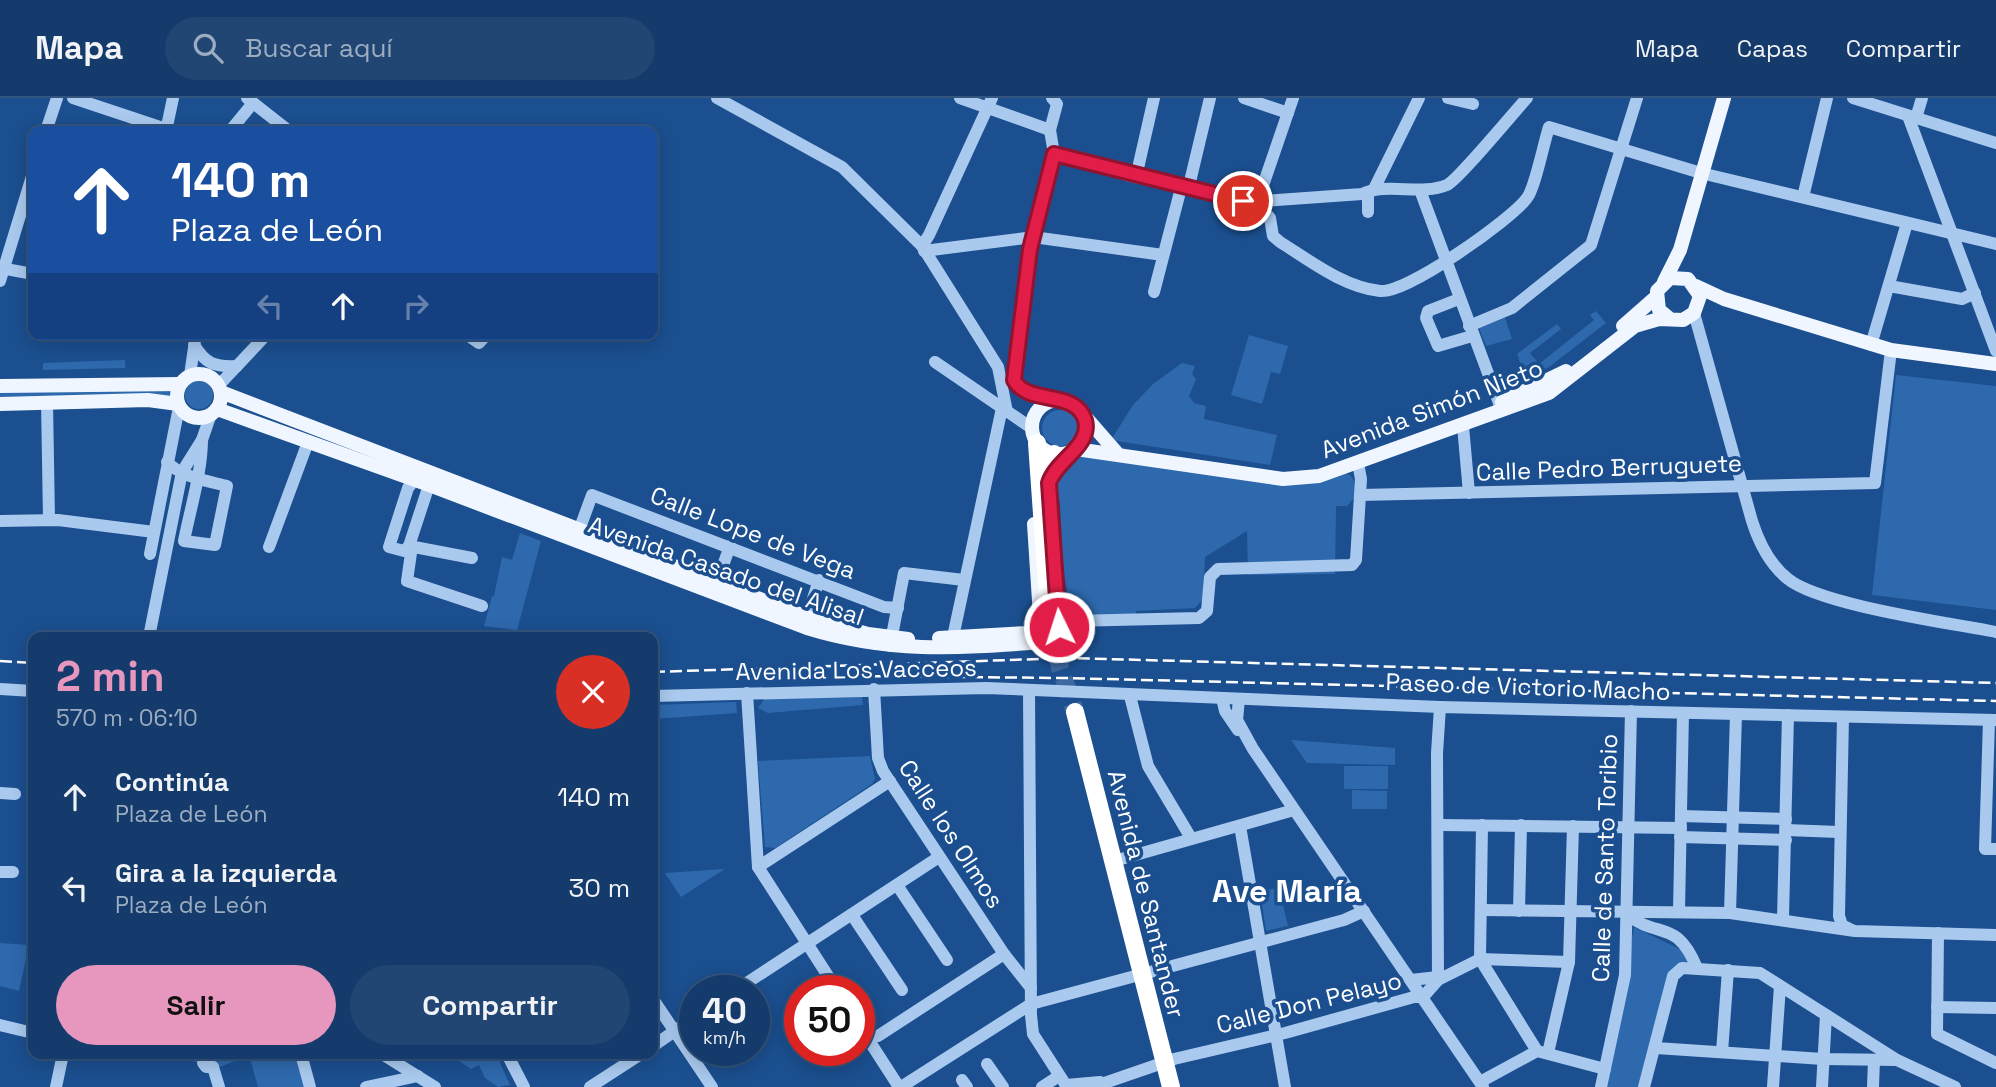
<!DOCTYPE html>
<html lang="es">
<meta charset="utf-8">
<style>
:root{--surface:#143b6b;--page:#214673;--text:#f1f3f6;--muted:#9dadc1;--line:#33557e;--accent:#e797bd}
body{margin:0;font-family:"Space Grotesk",sans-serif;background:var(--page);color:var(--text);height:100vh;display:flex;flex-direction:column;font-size:26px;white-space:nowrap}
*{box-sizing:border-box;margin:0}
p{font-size:23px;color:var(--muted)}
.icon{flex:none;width:38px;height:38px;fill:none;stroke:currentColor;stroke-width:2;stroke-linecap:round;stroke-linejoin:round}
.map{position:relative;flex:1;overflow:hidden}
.drawer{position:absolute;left:28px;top:534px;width:630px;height:427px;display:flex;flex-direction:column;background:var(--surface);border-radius:14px;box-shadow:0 4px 18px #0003,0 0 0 2px var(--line)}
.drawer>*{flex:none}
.top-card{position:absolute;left:28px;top:28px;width:630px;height:214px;border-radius:14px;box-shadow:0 4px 18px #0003,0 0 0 2px var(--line);background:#1a4fa0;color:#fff;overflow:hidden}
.speed{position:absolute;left:679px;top:877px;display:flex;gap:14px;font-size:35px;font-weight:700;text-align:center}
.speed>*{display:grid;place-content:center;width:91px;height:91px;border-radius:50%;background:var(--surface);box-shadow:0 4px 18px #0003,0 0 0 2px var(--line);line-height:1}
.speed small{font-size:18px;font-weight:400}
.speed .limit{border:10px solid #d22;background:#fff;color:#111}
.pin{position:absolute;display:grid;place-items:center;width:60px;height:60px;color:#fff;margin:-30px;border:4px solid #fff;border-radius:50%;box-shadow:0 2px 7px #0007}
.me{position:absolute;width:77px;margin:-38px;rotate:356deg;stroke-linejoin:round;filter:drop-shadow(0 0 5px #0008)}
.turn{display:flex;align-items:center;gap:24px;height:147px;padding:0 28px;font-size:32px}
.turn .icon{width:91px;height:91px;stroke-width:2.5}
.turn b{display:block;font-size:49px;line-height:60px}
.lanes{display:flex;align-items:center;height:66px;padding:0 28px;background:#0003;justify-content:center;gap:35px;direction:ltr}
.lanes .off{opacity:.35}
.round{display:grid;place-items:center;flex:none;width:74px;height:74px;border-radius:37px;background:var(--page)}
.headline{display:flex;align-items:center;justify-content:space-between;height:119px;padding:0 28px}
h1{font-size:42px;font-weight:600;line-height:52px;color:var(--accent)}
.action{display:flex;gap:14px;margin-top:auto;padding:14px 28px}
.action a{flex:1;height:80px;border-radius:42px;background:var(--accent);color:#111;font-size:28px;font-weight:600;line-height:80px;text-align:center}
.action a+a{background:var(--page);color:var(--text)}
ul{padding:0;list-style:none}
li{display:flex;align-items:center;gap:21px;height:91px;padding:0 28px}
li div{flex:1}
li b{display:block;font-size:26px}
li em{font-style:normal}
header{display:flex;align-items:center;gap:42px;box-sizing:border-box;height:98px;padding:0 35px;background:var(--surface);border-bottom:2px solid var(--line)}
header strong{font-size:33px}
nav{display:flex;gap:38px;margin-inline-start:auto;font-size:24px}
.search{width:490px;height:63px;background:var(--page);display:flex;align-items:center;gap:18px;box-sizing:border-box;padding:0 24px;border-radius:38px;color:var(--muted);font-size:26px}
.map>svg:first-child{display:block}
.green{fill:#2e69ad}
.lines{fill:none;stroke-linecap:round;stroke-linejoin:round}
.highway-tunnel{stroke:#3d69a0;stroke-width:18;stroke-dasharray:18 9;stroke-linecap:butt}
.minor{stroke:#a9c9ee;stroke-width:12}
.major{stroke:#f0f6ff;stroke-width:14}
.highway{stroke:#fff;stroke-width:18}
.rail{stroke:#fff;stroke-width:2.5;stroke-dasharray:12 5;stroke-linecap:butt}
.route-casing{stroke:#92132f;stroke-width:18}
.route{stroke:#e11d48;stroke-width:12}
.labels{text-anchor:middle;stroke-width:7;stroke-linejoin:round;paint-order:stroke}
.street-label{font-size:24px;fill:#fff;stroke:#1b4f8f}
.district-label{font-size:32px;font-weight:bold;fill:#fff;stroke:#1b4f8f}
</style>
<header>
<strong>Mapa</strong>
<div class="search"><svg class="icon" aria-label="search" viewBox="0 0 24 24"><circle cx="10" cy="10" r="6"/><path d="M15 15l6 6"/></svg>Buscar aquí</div>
<nav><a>Mapa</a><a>Capas</a><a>Compartir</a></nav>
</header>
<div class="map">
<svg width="1996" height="989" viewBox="0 0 1996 989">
<rect width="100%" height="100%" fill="#1b4f8f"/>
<g class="green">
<polygon points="1596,213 1606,225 1549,269 1526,281 1517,256 1557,226 1561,231 1530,255 1539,266 1594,222 1590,217"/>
<polygon points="1505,220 1512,241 1486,248 1479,230"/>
<polygon points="1249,237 1288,248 1280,276 1271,274 1262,306 1231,297"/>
<polygon points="125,262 125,270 43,272 43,265"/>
<polygon points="1182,265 1195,268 1192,276 1196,281 1189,298 1194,305 1206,308 1204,321 1277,337 1270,367 1111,342 1133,307 1153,286"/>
<polygon points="1896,277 1996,288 1996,512 1872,497"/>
<circle cx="199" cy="297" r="14"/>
<polygon points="0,289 177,292 176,299 0,306"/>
<circle cx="1060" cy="330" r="18"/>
<path d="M1084,356L1272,382L1343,374C1356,378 1355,386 1356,398L1347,408H1336L1335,476L1248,477L1247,433L1205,459L1203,501L1195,510L1136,513V517H1071L1063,469L1060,405L1052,389L1067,364Z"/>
<polygon points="520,435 541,443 517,532 484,528 492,498 494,498 502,459 512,462"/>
<polygon points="862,599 863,607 768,615 758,610 765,600"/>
<polygon points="736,604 737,615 653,621 653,607"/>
<polygon points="1291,642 1395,650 1395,667 1307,665"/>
<polygon points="870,658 875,681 872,686 775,750 765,749 758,663"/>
<rect x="1344" y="668" width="44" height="23"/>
<polygon points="1352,692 1387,693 1387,711 1352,711"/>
<polygon points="725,771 681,799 665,775"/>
<polygon points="1279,790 1288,828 1266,833 1260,793"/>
<polygon points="1634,829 1694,858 1671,888 1646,989 1605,989"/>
<polygon points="0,845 29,847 19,893 0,888"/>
<polygon points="191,956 295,956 304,989 258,989 249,957 220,969 187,962"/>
<polygon points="449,956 496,956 510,987 498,989 485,980 479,967 471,971"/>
</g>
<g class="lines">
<polyline class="highway-tunnel" points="1048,501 1060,570 1075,614"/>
<g class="minor">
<polyline points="73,0 166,31"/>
<polyline points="247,0 289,33"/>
<polyline points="717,0 842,69 922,148 998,269 1007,314"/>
<polyline points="960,0 1050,32"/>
<polyline points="1244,0 1288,15"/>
<polyline points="1448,0 1473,6"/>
<polyline points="1853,0 1996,45"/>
<polyline points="1908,18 1996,253"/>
<polyline points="1916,20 1922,0"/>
<polyline points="1050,32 1054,56 1030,151 1014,282 1020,290 1057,303"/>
<polyline points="1050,32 1057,6 1052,0"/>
<polyline points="46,33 57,0"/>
<polyline points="166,33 173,0"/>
<polyline points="230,33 253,5"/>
<path d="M1054,56L1130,78L1247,104L1362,96C1388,84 1420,98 1447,87C1458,82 1514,14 1527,0"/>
<polyline points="1136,79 1154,0"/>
<polyline points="1374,91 1419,0"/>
<polyline points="1188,92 1210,0"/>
<polyline points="1420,92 1499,305"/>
<polyline points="1803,99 1827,0"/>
<path d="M1257,105L1270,120L1273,138L1280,144C1309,162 1343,189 1380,193C1406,196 1511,122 1527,100C1535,90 1544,44 1549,29L1701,75L1996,146"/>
<polyline points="1257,105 1293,0"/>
<polyline points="1368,114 1368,94"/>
<polyline points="922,148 929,137 992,0"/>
<polyline points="924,153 1033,139 1163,157"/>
<polyline points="0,170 33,176"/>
<polyline points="0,183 33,75"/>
<polyline points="1889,188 1962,201 1975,195"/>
<polyline points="1154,194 1181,90"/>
<polyline points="1459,201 1428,213 1426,220 1438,248 1472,238"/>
<path d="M1694,215L1752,423C1759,445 1769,466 1788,481C1820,507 1950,525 1996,534"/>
<polyline points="1469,228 1512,210 1591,147 1637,0"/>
<polyline points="466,236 479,245 487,236"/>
<path d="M194,247C206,266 214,269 237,268"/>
<polyline points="1871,247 1907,125"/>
<polyline points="935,264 1033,331"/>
<polyline points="190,277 196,236"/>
<polyline points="219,287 267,236"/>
<polyline points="47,304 49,421"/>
<polyline points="1463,328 1469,395"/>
<path d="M167,364C181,379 208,383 227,388L215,447L184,443C190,412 202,373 202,342"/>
<polygon points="423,371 429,387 409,448 404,453 389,449 408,390"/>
<polyline points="1360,397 1875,385 1891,252"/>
<polyline points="0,423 58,422 154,434"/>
<polyline points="577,438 592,397 884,509 898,510"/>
<polyline points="409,448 472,460"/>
<polyline points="412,448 407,483 482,508"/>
<polyline points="269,449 308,344"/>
<polyline points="150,456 179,309"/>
<polyline points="717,484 730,448"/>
<polyline points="1040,518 1071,523 1199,520 1207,513 1210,479 1218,471 1352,467 1356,462 1361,381 1358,365"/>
<polyline points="807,519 819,482"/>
<polyline points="149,539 182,374 202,342 211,316"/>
<polyline points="953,539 1002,310"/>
<polyline points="890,548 904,475 964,482"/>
<polyline points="0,591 33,593"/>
<polyline points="874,591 878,660 883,673 1004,856 1031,890"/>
<polyline points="1029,592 1031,917 1033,936 1067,989"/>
<polyline points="747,595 758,769 837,892"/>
<polyline points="653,598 986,590 1440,609 1996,622"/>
<polyline points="1130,598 1148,668 1191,740"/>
<polyline points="1222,600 1225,613 1238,632"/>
<polyline points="1239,601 1237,622 1253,651 1483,989"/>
<polyline points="1843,619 1839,818 1842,827 1852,832"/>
<polyline points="1989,622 1985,751 1996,751"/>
<polyline points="0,695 15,696"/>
<polyline points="1681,718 1786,721"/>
<polyline points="1439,727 1681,730"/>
<polyline points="1482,727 1480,861 1537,953"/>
<polyline points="1240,728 1285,989"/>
<polyline points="1786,732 1839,734"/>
<polyline points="1680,739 1786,742"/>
<polyline points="1114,763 1294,712"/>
<polyline points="758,769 890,683"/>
<polyline points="0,774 13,774"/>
<polyline points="897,787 947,862"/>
<polyline points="1482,812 1730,815 1855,833 1996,837"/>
<polyline points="1519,813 1521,727"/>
<polyline points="1679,813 1683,615"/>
<polyline points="1730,815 1736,616"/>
<path d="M1626,816C1660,842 1676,820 1697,870"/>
<polyline points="852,817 902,892"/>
<polyline points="1783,820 1788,617"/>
<polyline points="1938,835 1937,936 1996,965"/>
<polyline points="1411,882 1438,879"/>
<polyline points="1438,882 1437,655 1440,609"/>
<polyline points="736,892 939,759"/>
<polyline points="1423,899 1438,882 1480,861 1569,864"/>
<polyline points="653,901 712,989"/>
<polyline points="1937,909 1996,910"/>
<polyline points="0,927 33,935"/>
<polyline points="859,927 899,989"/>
<polyline points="868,939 878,938 1004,856"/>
<polyline points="653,948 695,919"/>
<polyline points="1656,950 1823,961 1896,962"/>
<polyline points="1722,954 1728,872"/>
<polyline points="1548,955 1569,864 1573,728"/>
<polyline points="206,956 203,965 206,969 213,969"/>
<polyline points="301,956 310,989"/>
<polyline points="382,956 435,989"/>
<polyline points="507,956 524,989"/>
<polyline points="987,966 1003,989"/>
<polyline points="213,969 219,989"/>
<polyline points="962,982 967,989"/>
<polyline points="1480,984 1537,953 1605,971"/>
<polyline points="1066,987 1100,984"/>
<polyline points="56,989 63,956"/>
<polyline points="366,989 418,978"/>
<polyline points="590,989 641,956"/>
<polyline points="901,989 1031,906 1344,822 1364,813"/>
<polyline points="1042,989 1059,978"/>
<polyline points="1093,989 1174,961 1285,935 1414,899 1423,899"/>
<polyline points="1601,989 1625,877 1631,613"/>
<polyline points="1644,989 1673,878 1682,870 1760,875 1897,962 1955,989"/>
<polyline points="1773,989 1780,888"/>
<polyline points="1822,989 1826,917"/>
<polyline points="1873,989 1874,962"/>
</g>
<g class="major">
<polyline points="1664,184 1680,152 1724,0"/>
<polyline points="1696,188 1724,201 1891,252 1996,266"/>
<polyline points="1623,228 1656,199"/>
<circle cx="199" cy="298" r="22"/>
<polyline points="0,288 180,286"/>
<polyline points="221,294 807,519 868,536 908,541"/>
<circle cx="1059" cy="329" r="27"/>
<polyline points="1502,304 1566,273"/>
<polyline points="0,306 148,302 178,306"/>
<path d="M217,311L429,387L807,530C891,556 960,550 1046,544L1056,535L1059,522L1049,393L1054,374L1070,354"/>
<polyline points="1083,316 1117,355"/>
<polyline points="1076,351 1283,381 1319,378 1549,295 1635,228 1659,221 1683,222 1694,215 1700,198 1688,181 1670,180 1657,193 1659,212 1670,221"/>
<polyline points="939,540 1027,535 1034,532 1040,518 1034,426"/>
</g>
<g class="highway">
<polyline points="1037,345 1048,501"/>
<polyline points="1042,380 1047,364 1054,356"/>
<polyline points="1075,614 1171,989"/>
</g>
<g class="rail">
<polyline points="0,563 33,565"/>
<polyline points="653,574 1069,560 1996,585"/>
<polyline points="852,578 1064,580 1996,603"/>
</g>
</g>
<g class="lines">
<g class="route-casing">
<path id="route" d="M1059,529L1049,385C1056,362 1092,348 1085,322C1076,291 1028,308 1014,282L1030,151L1054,56L1243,103"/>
</g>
<use href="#route" class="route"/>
</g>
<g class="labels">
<g class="street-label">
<text transform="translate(1432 311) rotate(-21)" y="8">Avenida Simón Nieto</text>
<text transform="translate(1609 370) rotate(-2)" y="8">Calle Pedro Berruguete</text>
<text transform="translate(753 435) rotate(21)" y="8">Calle Lope de Vega</text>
<text transform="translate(726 473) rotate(19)" y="8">Avenida Casado del Alisal</text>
<text transform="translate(856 572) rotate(-1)" y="8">Avenida Los Vacceos</text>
<text transform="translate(1528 589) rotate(2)" y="8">Paseo de Victorio Macho</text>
<text transform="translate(951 736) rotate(57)" y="8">Calle los Olmos</text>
<text transform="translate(1605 760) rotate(-88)" y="8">Calle de Santo Toribio</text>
<text transform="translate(1146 796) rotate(76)" y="8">Avenida de Santander</text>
<text transform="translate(1309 905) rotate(-14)" y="8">Calle Don Pelayo</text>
</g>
<g class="district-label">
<text x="1287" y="804">Ave María</text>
</g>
</g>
</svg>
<div class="speed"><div>40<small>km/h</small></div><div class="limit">50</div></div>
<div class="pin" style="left:1243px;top:103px;background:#d93025"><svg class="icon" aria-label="arrive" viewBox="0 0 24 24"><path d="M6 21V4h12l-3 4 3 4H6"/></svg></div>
<svg class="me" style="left:1059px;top:529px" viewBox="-20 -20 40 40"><circle r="17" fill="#e11d48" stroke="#fff" stroke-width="3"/><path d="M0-11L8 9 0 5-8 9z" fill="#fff"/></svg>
<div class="top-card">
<div class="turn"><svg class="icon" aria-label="ahead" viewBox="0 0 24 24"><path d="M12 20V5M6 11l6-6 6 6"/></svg><div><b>140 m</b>Plaza de León</div></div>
<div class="lanes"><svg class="icon off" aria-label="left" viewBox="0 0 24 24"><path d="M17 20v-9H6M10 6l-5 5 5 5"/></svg><svg class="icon" aria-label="ahead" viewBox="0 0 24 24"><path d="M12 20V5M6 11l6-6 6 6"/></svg><svg class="icon off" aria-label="right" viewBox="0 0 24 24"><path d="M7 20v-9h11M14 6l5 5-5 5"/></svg></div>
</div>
<section class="drawer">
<div class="headline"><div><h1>2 min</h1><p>570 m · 06:10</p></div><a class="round" style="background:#d93025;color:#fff"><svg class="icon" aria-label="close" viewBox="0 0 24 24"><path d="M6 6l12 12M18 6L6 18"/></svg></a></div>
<ul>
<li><svg class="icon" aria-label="ahead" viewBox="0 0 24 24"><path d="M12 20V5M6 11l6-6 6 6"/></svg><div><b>Continúa</b><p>Plaza de León</p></div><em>140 m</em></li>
<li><svg class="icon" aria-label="left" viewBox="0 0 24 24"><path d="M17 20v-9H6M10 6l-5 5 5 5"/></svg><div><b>Gira a la izquierda</b><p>Plaza de León</p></div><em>30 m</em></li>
</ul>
<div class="action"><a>Salir</a><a>Compartir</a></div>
</section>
</div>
